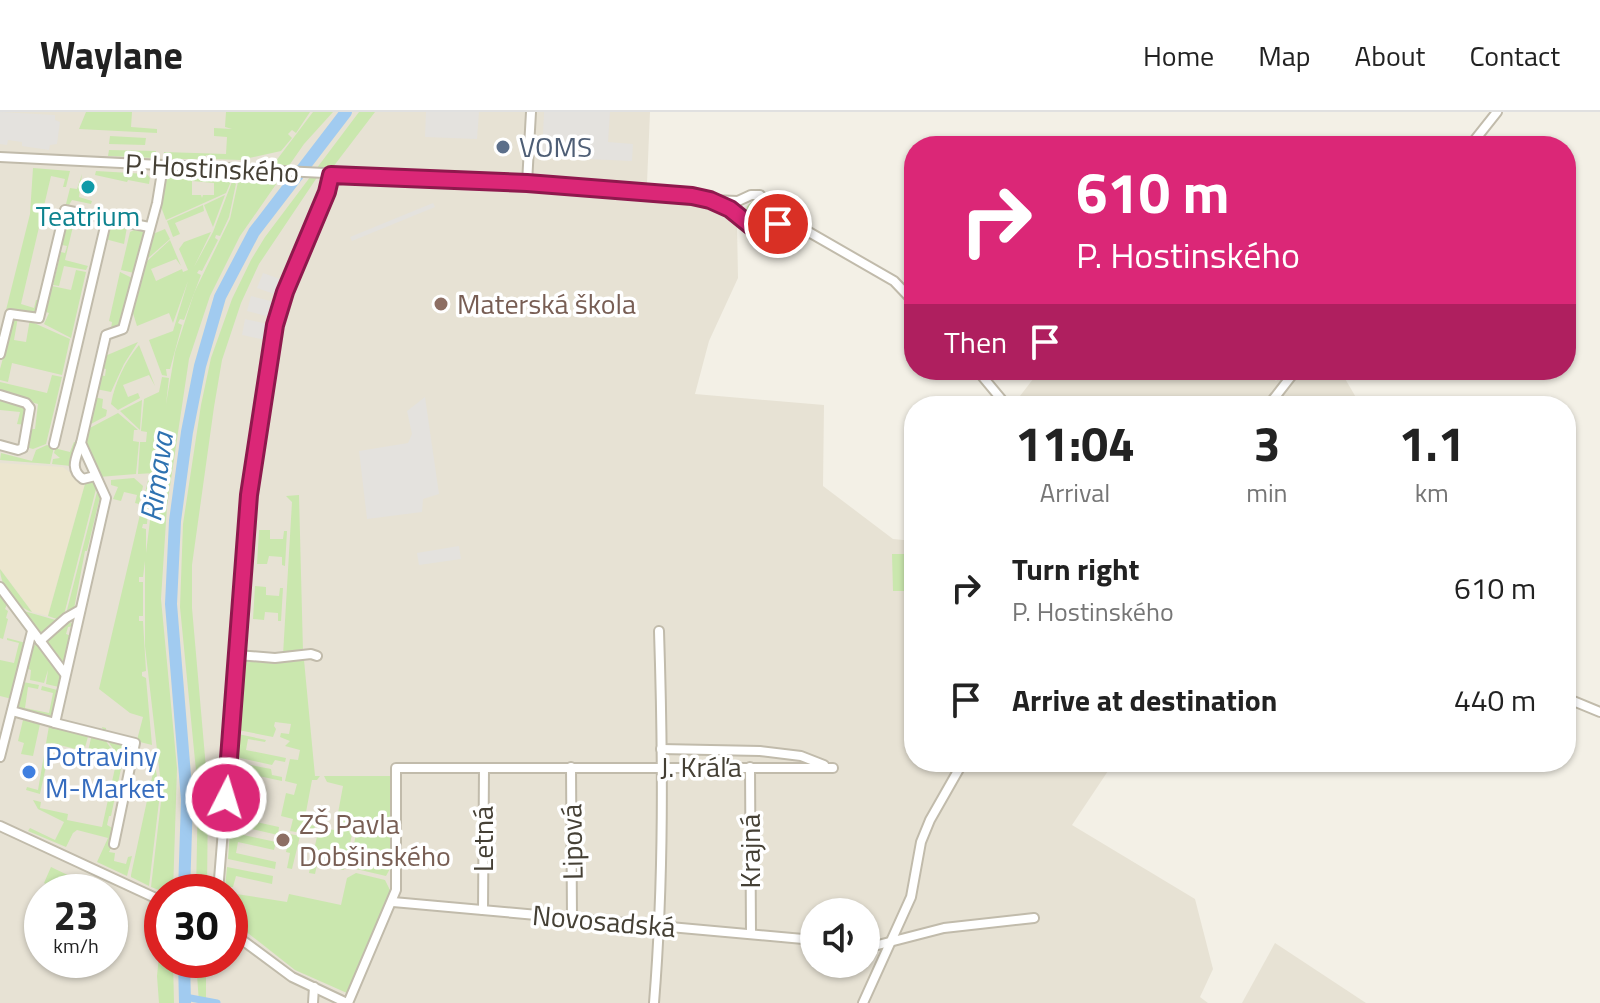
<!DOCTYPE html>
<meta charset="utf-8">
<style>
:root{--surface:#fff;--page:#f6f6f6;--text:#222;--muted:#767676;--line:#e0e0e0}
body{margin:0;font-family:"Titillium Web",sans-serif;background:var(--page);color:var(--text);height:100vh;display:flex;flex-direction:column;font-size:30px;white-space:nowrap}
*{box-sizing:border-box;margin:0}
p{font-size:26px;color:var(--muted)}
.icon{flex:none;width:44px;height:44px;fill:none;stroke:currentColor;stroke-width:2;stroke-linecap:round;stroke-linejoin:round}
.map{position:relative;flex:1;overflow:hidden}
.details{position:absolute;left:904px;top:284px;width:672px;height:376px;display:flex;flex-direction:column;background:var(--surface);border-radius:32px;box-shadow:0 2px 6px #0004}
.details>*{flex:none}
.top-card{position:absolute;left:904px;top:24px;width:672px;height:244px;border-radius:32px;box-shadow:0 2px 6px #0004;background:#db2777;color:#fff;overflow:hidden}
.controls{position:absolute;left:800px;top:786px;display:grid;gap:16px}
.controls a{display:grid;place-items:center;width:80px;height:80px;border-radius:50%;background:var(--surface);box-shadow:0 2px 6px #0004;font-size:40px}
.speed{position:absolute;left:24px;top:762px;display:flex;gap:16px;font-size:40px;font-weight:700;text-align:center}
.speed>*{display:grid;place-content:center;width:104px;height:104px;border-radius:50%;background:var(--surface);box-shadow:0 2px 6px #0004;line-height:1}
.speed small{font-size:20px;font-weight:400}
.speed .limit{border:12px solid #d22;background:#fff;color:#111}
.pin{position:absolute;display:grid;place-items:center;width:68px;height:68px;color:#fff;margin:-34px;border:4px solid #fff;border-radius:50%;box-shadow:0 2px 8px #0007}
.me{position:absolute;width:88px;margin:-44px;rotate:5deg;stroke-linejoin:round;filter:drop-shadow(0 0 6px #0008)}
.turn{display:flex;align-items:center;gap:28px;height:168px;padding:0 40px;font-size:36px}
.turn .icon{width:104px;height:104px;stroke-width:2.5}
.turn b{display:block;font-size:56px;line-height:68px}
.then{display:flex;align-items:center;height:76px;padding:0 40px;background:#0003;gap:16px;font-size:30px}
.eta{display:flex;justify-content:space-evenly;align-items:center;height:136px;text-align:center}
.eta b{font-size:48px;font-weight:700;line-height:56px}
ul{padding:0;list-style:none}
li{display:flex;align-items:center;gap:24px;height:112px;padding:0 40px}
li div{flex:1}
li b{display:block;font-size:30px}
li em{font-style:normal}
header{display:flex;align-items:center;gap:48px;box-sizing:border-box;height:112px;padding:0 40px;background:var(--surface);border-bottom:2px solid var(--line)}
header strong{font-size:38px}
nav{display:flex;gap:44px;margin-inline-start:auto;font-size:28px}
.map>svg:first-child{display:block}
.residential{fill:#e7e2d4;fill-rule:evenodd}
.education{fill:#ece6cf}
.green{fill:#cae7ae;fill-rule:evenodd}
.parking{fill:#e4e2de}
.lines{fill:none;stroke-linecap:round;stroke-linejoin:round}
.canal{stroke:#a1cbf0;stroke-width:7}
.river{stroke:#a1cbf0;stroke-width:12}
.minor-casing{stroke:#c1bbab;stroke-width:12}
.minor{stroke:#fff;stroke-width:8}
.route-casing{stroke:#8e194d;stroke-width:20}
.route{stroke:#db2777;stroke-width:14}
.service-dot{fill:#5c6f8a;stroke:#fff;stroke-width:3}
.culture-dot{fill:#0f9aa8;stroke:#fff;stroke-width:3}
.education-dot{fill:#8d6e63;stroke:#fff;stroke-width:3}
.shop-dot{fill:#3f7fe0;stroke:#fff;stroke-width:3}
.labels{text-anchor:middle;stroke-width:7;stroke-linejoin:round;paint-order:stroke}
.service-label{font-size:28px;fill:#4e5e75;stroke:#fff;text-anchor:start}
.street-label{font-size:28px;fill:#454035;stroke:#fff}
.culture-label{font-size:28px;fill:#0d838f;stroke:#fff}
.education-label{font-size:28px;fill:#785e54;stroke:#fff;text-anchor:start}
.shop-label{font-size:28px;fill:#366cbe;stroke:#fff;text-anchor:start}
.water-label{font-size:30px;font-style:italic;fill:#2e72b1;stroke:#fff}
</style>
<header>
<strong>Waylane</strong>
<nav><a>Home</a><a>Map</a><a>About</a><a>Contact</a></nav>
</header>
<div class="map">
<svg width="1600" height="891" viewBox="0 0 1600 891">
<rect width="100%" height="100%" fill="#f3f0e6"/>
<g class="residential">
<path d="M0,0H650L647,71L713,98L737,113L738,166L709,229L695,282L824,293L823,374L893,427L914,429V650H1114L1072,713L1195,787L1213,857L1200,885L1208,891H0ZM42,780H110V848H42ZM162,780H230V848H162ZM814,800H866V852H814Z"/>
<polygon points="1040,258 1262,258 1276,269 1290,258 1340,258 1361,294 1033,294 1020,284"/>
<polygon points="1275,831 1366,891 1242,891"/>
</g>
<polygon class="education" points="0,351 63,355 85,372 48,504 32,500 0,457"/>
<g class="green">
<polygon points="86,0 132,0 131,15 157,17 157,21 79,17"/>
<polygon points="226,0 310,0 296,21 292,18 288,22 292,26 281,39 240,48 214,47 214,44 206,43 205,47 164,47 164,40 226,42 227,25 214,24 214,16 232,17 225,15"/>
<polygon points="313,0 333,0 304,32 240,124 210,184 189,247 167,394 161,487 177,656 173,780 164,780 151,775 162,681 145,534 145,449 143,465 139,465 139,470 143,470 143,504 139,504 139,509 143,509 146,559 142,560 142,564 146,566 152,633 104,621 102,615 106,616 106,620 137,628 143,605 130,601 99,577 149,364 153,364 149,382 147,412 143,412 142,416 146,417 146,441 157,351 151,350 154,361 138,362 140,330 146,330 147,320 141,319 144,287 159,280 162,265 169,266 166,292 175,240 194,181 230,107 238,70 254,71 263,66"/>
<polygon points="359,0 375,0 333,55 326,55 322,58 259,152 241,191 222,248 214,295 192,453 192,496 208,679 207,780 196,780 198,679 180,495 183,412 201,293 211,246 232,187 251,148 265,125"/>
<polygon points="110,24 146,26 145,33 109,32"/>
<polygon points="109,38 156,39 155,46 108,44"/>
<polygon points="33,56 70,59 66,75 63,75 65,67 51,64 21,192 34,196 36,188 39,188 33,203 6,198 30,102"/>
<polygon points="96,59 147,62 150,66 149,72 128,68 127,70 95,63"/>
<polygon points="82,62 79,85 92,89 91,92 72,88 69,93 66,92 70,76 77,77"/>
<path d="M168,63L232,67L226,81L166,108L160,92ZM192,69L214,71V83H203L202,86L201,83H192Z"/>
<polygon points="233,67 237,67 229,105 220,124 216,123 215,126 218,128 202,159 199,158 197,161 201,163 184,208 180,207 178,211 182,213 170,257 166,257 167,264 162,263 149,228 173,219 188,169 173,211 169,201 137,214 132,198 145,151 170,128 181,154 176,147 151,157 156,169 182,157 183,160 188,158 179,137 184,130 211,120 194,155 213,120"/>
<polygon points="225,83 213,115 204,93"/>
<circle cx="756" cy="99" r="10"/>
<polygon points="203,93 204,99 175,111 180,122 173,125 167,109"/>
<polygon points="69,104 75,106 65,148 88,154 86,158 64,154 59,174 53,173 61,140 65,141 67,134 62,133"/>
<polygon points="111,110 127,115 124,132 105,127"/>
<polygon points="165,117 170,127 146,148 153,122"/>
<polygon points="134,118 144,120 134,161 121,158 130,120"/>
<polygon points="76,158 86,160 71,226 44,212 49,201 46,200 52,174 71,178"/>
<polygon points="120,160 132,166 120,216 115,215 114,218 111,217 112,210 109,209"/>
<polygon points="14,205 18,205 14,228 26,230 30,207 34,208 34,211 70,227 62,263 12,251 8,270 0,268 0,257"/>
<polygon points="138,230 124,252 111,280 96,277 99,263 105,264 106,257 101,256 105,244"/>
<path d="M139,233L155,274L149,263L123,273L128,285L138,281L140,286L118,298L111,292C115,270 125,250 139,233Z"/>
<polygon points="52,263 62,265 46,332 33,337 26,335 28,317 35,317 38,292 0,282 0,270 47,281"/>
<polygon points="94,285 103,287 102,296 107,298 106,304 87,314"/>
<polygon points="0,286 27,293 25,313 17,312 20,300 0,298"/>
<polygon points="142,288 140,318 120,299"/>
<polygon points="118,301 138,318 134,318 133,329 139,330 136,362 99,365 84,328 87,328 88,324 85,323 86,318"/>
<polygon points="58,327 58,337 70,340 74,330 77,331 71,354 52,352 53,347 60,346 54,341"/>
<polygon points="47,333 54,335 50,352 0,348 1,341 32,349 36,338"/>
<polygon points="134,366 143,374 139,392 135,391 137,383 124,380 121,389 113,387 118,375 111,373 111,368"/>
<polygon points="91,368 97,373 64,503 60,508 48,504 85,372"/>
<polygon points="98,376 103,386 99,389 87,439 85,439 74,497 66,502"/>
<polygon points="299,383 303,540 283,543 292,390 286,384"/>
<polygon points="259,418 270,418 270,427 283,427 284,419 287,419 285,454 282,453 282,445 269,444 267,452 257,452"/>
<polygon points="892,442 913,442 913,479 893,479"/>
<path d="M0,457L32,500C16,495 0,474 0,457Z"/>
<polygon points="255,474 266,475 266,483 279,484 280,476 283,476 281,509 278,509 278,501 265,500 264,508 253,507"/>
<polygon points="0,479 9,488 5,497 8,499 6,506 8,507 3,527 0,526"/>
<polygon points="24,499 59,509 43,524"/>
<polygon points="69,509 74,514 68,515 66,522 71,524 64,554 46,531"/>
<polygon points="7,526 26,531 12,587 0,584 0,548 14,551 19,531 7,528"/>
<polygon points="37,531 62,563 59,575 46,572 48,558 44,571 30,568 31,558 28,557 24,566 31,537"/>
<polygon points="247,548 280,551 304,548 315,664 320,664 317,668 312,668 304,711 315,714 313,723 290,719 293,707 281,704 286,681 294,683 297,672 285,669 290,647 298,648 300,638 285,634 290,629 280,625 281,621 289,622 291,612 275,610 274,614 276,617 273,625 238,618 243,550"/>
<polygon points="23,570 39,573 38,577 28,575 25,596 49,601 53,581 41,578 42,574 61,579 56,600 48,605 19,597 17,594"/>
<polygon points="23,608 40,612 33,644 21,642 24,631 18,629"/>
<polygon points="53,613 89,621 84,639 51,631 40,682 26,678 27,675 38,678 49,614"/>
<polygon points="92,622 103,625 122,652 111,704 109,704 107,713 116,718 109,732 112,734 109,740 115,741 114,749 126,752 128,745 132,744 127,764 97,750 108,726 77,718 73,721 66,735 28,719 30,716 55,728 64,710 38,697 33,688 41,690 40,696 68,702 67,708 102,715 117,647 88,639"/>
<polygon points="238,622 266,628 265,630 248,627 246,638 286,646 285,650 275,648 272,653 236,645"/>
<path d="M105,625C126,631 132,629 128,652L123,651Z"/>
<polygon points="152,637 160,681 149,774 131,765 131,763 154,656"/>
<polygon points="235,650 271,657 272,663 282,665 282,669 245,661 242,672 246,673 239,706 279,715 278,723 230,712"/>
<polygon points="324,664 390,664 392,753 386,764 356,757 351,753 351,743 359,745 360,739 353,737 357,717 336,712 343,674 327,670"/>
<polygon points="319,715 334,718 335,715 353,718 346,750 313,743"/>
<polygon points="230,720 276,730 274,738 238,730 236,741 276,750 275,757 228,747"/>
<polygon points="290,722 300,724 292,757 287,756 290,741 286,740"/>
<polygon points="312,746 345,753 344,758 317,753 315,762 309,761"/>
<polygon points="51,755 78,768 72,780 64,780 44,771"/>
<polygon points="227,755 273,764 272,772 236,764 233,775 225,775"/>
<polygon points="356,761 385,768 390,778 388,787 391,789 347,881 295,858 230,807 230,781 287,790 289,782 341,793 347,766"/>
<polygon points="162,814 162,848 173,848 174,891 159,891 157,864"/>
<polygon points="196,848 206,848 206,891 199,891"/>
</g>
<g class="parking">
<polygon points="0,0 55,3 55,8 60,10 57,32 50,33 49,38 22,34 22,30 8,28 7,33 0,32"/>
<polygon points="426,0 479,0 477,27 425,25"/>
<polygon points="544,0 610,0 608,30 633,32 632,49 542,45"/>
<polygon points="433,91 435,95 352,129 350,125"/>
<polygon points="263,161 283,168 277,183 257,176"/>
<polygon points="251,184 274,190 270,205 247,199"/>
<polygon points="245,207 268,212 265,228 242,223"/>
<polygon points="425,285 439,382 423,387 422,400 367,407 359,339 408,331 412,322 407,299"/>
<polygon points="459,434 461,447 419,453 417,441"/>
</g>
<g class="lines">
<polyline class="canal" points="185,885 217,891"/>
<g class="river">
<polyline points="184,780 187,688 171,492 175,409 187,320 200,254 220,185 254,120 346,0"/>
<polyline points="184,848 185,891"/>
</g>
<g class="minor-casing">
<g id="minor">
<polyline points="1470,34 1497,0"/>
<polyline points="0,45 527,71 639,79 710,88 738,89 751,83 760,83 781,104 894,169 914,190"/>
<polyline points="527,71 531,0"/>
<polyline points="715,90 736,100 751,114 771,111 796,115"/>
<polyline points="0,242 10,202 39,206 65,98 149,115"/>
<polyline points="977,258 1007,294"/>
<polyline points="0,283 26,291 30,296 23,336 18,338 0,333"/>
<polyline points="1268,294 1296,258"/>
<path d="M81,331C76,346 69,357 83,367L95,364"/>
<polyline points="54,332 107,106"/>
<polyline points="0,475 65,562"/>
<polyline points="40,529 66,506 80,498"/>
<polyline points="237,543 275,546 311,542 317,544"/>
<polyline points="1566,586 1600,600"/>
<polyline points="12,599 55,611"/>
<polyline points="661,637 760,639 801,644 824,653"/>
<polyline points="0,645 32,519"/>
<polyline points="571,655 572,806"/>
<polyline points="750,655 751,822"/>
<polyline points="0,714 162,789"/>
<polyline points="114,732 135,631 55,611 106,386 81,331 106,223 123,217 157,91 163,54"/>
<polyline points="218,780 250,382 275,213 285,180 327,80 331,63"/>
<polyline points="393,790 814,828"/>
<polyline points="483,798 484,656"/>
<polyline points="230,819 292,865 347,891"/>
<polyline points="866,832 878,833 944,816 1034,806"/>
<polyline points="313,891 314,875"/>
<polyline points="348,891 396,778 396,656 833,656"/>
<path d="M654,891C664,767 663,643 659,519"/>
<polyline points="863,891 911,785 921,730 930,708 963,650"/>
</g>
</g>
<use href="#minor" class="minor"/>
</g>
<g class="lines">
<g class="route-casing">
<polyline id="route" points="226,686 249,383 275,213 285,180 327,80 331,63 527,71 692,84 710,88 730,97 751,114 778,112"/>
</g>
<use href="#route" class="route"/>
</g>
<circle class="service-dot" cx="503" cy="35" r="8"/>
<circle class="culture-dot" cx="88" cy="75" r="8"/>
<g class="education-dot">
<circle cx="441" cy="192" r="8"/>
<circle cx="283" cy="728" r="8"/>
</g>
<circle class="shop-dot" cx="29" cy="660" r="8"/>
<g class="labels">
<g class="service-label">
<text x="519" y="45">VOMS</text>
</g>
<g class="street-label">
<text transform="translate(212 56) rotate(3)" y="10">P. Hostinského</text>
<text x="701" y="665">J. Kráľa</text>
<text transform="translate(483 727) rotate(-90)" y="10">Letná</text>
<text transform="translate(572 730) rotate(-91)" y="10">Lipová</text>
<text transform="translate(750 739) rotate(-90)" y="10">Krajná</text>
<text transform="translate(604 809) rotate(5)" y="10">Novosadská</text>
</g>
<g class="culture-label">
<text x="88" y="114">Teatrium</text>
</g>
<g class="education-label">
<text x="457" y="202">Materská škola</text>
<text x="299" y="722">ZŠ Pavla<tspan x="299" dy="32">Dobšinského</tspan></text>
</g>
<g class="shop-label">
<text x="45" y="654">Potraviny<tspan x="45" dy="32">M-Market</tspan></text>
</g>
<g class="water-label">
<text transform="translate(157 365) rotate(-82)" y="10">Rimava</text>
</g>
</g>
</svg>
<div class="controls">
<a><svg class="icon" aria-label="sound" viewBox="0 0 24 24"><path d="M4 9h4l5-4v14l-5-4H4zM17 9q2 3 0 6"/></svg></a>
</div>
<div class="speed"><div>23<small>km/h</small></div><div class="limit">30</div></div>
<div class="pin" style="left:778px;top:112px;background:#d93025"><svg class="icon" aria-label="arrive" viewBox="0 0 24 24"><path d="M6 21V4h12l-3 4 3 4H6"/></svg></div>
<svg class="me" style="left:226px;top:686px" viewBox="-20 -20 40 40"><circle r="17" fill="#db2777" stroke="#fff" stroke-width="3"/><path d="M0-11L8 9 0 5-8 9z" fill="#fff"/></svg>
<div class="top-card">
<div class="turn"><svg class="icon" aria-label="right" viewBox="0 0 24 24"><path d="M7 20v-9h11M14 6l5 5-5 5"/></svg><div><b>610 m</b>P. Hostinského</div></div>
<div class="then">Then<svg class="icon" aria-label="arrive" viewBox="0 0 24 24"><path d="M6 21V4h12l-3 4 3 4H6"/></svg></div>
</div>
<section class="details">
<div class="eta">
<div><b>11:04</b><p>Arrival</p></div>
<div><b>3</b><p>min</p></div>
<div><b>1.1</b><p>km</p></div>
</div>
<ul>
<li><svg class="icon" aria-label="right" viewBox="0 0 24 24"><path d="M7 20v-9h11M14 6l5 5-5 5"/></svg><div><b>Turn right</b><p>P. Hostinského</p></div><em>610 m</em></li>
<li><svg class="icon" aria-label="arrive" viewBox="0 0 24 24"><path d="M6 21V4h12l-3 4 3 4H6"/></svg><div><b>Arrive at destination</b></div><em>440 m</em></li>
</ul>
</section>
</div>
